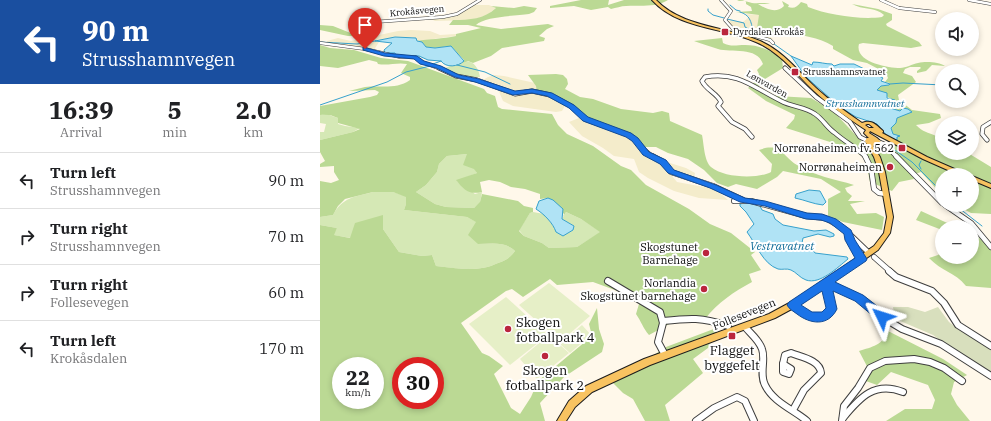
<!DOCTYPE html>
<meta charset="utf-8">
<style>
:root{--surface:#fff;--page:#f6f6f6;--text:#202124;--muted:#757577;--line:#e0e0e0}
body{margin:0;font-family:"IBM Plex Serif",serif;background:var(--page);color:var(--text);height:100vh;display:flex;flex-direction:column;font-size:15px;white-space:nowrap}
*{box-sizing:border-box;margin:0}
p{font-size:13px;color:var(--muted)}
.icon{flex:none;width:22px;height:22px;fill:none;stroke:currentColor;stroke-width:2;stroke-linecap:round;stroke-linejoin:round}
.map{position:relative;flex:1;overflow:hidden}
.panel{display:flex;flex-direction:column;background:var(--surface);width:320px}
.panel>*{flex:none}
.banner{background:#1a4fa0;color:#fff;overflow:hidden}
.controls{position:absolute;left:615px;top:12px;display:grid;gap:8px}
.controls a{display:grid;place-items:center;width:44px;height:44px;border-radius:50%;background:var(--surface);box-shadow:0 2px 6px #0003;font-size:20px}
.speed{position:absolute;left:12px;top:357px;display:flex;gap:8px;font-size:20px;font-weight:700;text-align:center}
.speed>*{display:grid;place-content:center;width:52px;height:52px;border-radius:50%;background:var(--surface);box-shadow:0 2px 6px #0003;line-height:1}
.speed small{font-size:10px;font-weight:400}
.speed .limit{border:6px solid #d22;background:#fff;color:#111}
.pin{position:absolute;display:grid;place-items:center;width:34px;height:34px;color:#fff;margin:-41px -17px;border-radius:50% 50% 50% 0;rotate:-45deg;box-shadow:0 0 4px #0007}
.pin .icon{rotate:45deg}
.me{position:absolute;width:44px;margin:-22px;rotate:311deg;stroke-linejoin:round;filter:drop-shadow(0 0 3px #0008)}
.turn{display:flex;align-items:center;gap:14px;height:84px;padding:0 16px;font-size:18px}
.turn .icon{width:52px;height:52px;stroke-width:2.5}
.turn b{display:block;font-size:28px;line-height:34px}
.eta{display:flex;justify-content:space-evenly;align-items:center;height:68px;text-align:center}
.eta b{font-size:24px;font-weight:700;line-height:28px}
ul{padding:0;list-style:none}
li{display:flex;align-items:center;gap:12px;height:56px;padding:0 16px;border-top:1px solid var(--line)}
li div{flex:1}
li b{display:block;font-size:15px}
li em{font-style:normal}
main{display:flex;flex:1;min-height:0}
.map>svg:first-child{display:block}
.farmland{fill:#f4eccb}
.green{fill:#d5e8b5}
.forest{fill:#bbd994;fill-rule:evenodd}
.cemetery{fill:#d8dfbd}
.pitch{fill:#e6efc7}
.water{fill:#b0e3f5;stroke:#37a1cc}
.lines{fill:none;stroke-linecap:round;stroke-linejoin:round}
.stream{stroke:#37a1cc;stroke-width:1}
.minor-far3-casing{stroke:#3e3e3e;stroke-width:3.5}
.minor-far2-casing{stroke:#3e3e3e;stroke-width:5}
.minor-far1-casing{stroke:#3e3e3e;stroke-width:6}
.minor-casing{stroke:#3e3e3e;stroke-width:8}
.major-casing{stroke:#1c1c1c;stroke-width:2}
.minor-far3{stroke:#fff;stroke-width:2.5}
.minor-far2{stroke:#fff;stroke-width:3.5}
.minor-far1{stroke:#fff;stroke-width:4.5}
.minor{stroke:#fff;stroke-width:6}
.major{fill:#f8c361;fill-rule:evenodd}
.route{fill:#1a73e8;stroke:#114b97;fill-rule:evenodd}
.poi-dot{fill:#ba253d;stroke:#fff;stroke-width:1.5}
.labels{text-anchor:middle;stroke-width:4;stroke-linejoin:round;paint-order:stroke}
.far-street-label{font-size:9px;fill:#0b0b0b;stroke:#fff}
.far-poi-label{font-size:9px;fill:#0b0b0b;stroke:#fff;text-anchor:start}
.far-water-label{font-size:10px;font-style:italic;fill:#17709b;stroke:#fff}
.poi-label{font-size:11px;fill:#0b0b0b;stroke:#fff;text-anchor:end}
.street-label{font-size:11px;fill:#0b0b0b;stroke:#fff}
.water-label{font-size:12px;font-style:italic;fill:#17709b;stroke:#fff}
.near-poi-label{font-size:13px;fill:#0b0b0b;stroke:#fff}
</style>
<main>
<section class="panel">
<div class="banner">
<div class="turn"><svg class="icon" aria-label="left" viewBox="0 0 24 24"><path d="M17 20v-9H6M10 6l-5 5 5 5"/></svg><div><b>90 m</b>Strusshamnvegen</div></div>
</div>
<div class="eta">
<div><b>16:39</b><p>Arrival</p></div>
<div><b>5</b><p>min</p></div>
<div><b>2.0</b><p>km</p></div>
</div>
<ul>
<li><svg class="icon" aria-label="left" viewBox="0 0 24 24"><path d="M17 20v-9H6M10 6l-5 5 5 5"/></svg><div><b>Turn left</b><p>Strusshamnvegen</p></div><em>90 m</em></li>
<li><svg class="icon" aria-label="right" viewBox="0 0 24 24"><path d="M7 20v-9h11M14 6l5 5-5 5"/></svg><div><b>Turn right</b><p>Strusshamnvegen</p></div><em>70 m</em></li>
<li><svg class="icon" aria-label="right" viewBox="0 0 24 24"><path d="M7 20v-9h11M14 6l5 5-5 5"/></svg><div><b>Turn right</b><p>Follesevegen</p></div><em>60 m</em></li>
<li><svg class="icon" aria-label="left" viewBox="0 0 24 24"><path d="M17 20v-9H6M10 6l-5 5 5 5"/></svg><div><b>Turn left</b><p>Krokåsdalen</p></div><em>170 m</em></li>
</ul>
</section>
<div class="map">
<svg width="671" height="421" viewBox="0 0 671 421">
<rect width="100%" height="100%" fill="#fff8ea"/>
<g class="farmland">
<polygon points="152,5 169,5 176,8 167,15 154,20 115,21 111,19 142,11"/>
<polygon points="426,14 439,15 440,30 453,39 450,40 434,36 413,28 407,22 411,20 423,22 429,17"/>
<polygon points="91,30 110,31 120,35 136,34 136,36 99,41 92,37 66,39 56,41 59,42 52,53 44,49 7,44 7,41 18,38 31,41 78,31"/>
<polygon points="174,75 184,76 215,83 217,86 239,99 246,104 242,111 236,112 193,106 183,101 177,87 166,84 163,80 168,77"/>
<polygon points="259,118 271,120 303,131 311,135 334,158 366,168 375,173 374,178 357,173 352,176 357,182 395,189 408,200 379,198 354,191 328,178 319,172 314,159 294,156 283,148 262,136 249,122"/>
</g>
<g class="green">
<path d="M144,61C154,60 159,69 160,77C147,77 135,78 125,68Z"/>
<polygon points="6,114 18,118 18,124 25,126 40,128 33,132 0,140 0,132 4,132 6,124 0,123 0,115"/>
<polygon points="147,154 157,173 137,181 155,194 162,192 160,203 154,208 126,207 115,204 96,192 106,185 117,172 119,164 127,156"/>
<path d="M53,192H73L86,196V204L84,210L147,217L157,222L158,244C171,244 185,241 195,251C190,258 186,260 178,263C157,273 137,268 116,266L112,255L102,256L79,252L63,229L31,238L13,235L17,228L0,225V217L13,215C23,197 34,197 53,192Z"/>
<polygon points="213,212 224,214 235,228 253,230 254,226 242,219 246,212 261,219 281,232 257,247 229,248 222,243 204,236 199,230 210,213"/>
</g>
<g class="forest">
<path d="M261,0H289L288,5L304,0H348C335,8 320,5 306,6C301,6 296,8 291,9L288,7L271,10L254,6L230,8V6Z"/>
<path d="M419,0C424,0 427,2 432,3C439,4 443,2 450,4H438C446,9 456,14 464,6L462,1L469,5L468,7C474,9 477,7 481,2L487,4L488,7C508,15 541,20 562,17L564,15C556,7 542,10 532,4L558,9L572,14V20L566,24L567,26L599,42L602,46L591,48L543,43L539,44C534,62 568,68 580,68C586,68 592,64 598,63C606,61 619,62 625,66L612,65L606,71L597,73V71L601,68L600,67H590L585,69L583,73L592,76L596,82L578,95L579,100L592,110L620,114L621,118L609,123L596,125C609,139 622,128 622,153H648L671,167V214L651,213L636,205H652V175H622V195L601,172L592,175L594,179L579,182L572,191L550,182L545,158L529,148L466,128L474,119L475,115L446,101L428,88L437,80L439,74L437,70L443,64C437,46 411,53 398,49C390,46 381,44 374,41L402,38L403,43C411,47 416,45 425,45C439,45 451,50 462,59L463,68L445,79L444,83L438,86L447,93L457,96L491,98L513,111L544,144L560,151L567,152L575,145L571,141L577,140V137L580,136L573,135L571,128L576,123L577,118L588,109L583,108L580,111L567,107L565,101H574L557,90L561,86L569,85L570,83L565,82L568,78L566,73L547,63L533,60L513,49V46C499,37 481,35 464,33C454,32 445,34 437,28L439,15L416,12L432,11L431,7L426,4V1H417Z"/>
<path d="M171,6L194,8L204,6L217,8L214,12L209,14C196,16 165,16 156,25L181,29L228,24L234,26L227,29L219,36L225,38L224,41L182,48L171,56L153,63L148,61L142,63L144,60L131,46L115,48L106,47L102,42L97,41C108,39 123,39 136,36V34L161,28L148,25H129L133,20C150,20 164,19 176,8Z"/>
<polygon points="0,25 13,26 38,36 28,36 0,30"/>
<path d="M0,45L10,48L34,50L61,58L88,61L164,89L167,93L175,96L178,107L182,109L232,114L238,125L247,134L273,146L301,166L311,170L326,185L369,209L390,224L411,233L435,252L431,255L441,270L429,274L432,282C414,292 398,302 385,319L353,322L329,335C323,328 321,321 316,314L319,304L303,293L273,282L237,285L230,279L203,297L192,289L186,291L141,323L162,353L169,356L183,366L174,374L191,408L200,414L211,397L218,381L272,336L269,324L277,308L279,329L284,344L282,352L244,377L220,403L225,421H0V225L17,228L14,235L30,238L35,223L63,215V229L79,252L102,256L112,255L116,266C138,268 157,273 178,263C186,260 190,258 195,251C185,241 171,244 158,244L148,235L156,222L147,217L84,210L86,204V197L73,192H53L25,199L18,206L13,215L0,217V181L11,183L19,180L14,172V166L0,167V164L5,161L0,152V140L33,132L40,129L18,123V118C12,115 7,114 0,115V106L50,97L57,95L59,92L55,90L29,91C34,90 40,88 45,87C61,85 76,90 90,80V77L81,73L87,64C77,62 68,66 58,64L57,62L49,60L18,68L0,66ZM147,154L143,165L154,169L157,173L136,180C144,190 149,195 162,192L160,182L169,180L180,182L191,187L205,189L220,194V199L228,198L244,214L243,217L246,212L261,219L280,232L257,247L229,248L222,243L204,236L199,231L210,213L213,212V208L204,206L198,201L162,194L160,202L154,208L126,207L115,204L96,192L106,185L117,172L119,164L127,156ZM21,366H55V400H21ZM81,366H115V400H81Z"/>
<path d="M236,74L243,75L247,79L248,84L245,89L260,97L273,99L301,109L333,113L342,111L349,113L350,121L382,135C384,144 384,161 391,167C404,178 438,179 451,172L452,164L439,150C444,148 449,147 455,148C464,151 469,161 477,165C494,176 515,179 534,185L525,188L527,192L532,196L528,201H545L530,204L537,214L556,213L564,217L562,230L523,222L508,216V199L521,192L501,179L463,171L457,177L437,189L416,184L408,187L397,183L384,170L368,159L348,153L336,147H324L311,135L304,131L269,120L261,111L251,104L217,92L216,86L208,75Z"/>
<polygon points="601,211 636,227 622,227 622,230 596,220"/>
<path d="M652,232L671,248V288L646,286C635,272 621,271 609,258L618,255L622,252V257H652Z"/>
<polygon points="399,327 388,348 373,359 383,373 345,405 350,421 325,421 313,399 303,393 287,377 308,372 346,347"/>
<path d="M568,331L623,359L647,375L634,382L631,394L637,405L650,421H566L585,409H612L615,400L608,385L571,372L557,385L543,380L550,372L539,351C552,347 563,345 568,331Z"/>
</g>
<polygon class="cemetery" points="573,307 588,307 605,312 618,307 629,322 634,326 671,347 671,373 648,360 613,335 578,320 574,314"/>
<g class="pitch">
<polygon points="229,283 270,316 240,342 199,305"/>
<polygon points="186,297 228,335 190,365 149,324"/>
<polygon points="262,325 271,335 250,353 240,344"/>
<polygon points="229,335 249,353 217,379 200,359"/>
</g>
<g class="water">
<path d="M75,37L96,38L97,41L102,42L106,47L115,48L131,46L144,61C138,67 126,68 121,61L108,60L99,56H82V55H76L75,53H65L64,50L72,43L55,41Z"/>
<path d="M471,56L492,65L493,62C500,62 505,64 512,64L514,66L520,64H534L563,78L561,81L570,84L569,85L561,86L557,90L567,93V98L575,100L574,101H565L567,107L580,111L583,108L588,109L592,112L577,118L576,123L571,128L573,134L580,136L577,137V140L568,137L557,124L536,117L520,107L486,77Z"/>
<path d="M489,190L500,191L506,202L503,205C493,204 485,200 475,198L476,194Z"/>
<path d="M228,198L233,200L243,209L242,219L254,226L253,230L243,236L236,232C233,223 224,214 216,209L219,201Z"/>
<path d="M429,202L439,204L442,210L453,214L455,219L463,225L494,231L506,230L514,234V236L510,237L498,234L483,238L482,243C486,247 494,250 495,253L527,257L528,259C518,267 500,285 486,280C480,278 476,272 471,270C467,268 462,270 458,269C443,264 436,244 427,232L434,224L426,212L420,206V204Z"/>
</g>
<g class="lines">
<g class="stream">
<polyline points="410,5 416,10 420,11"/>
<polyline points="388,9 388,11 393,15 404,18"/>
<path d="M420,12C430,15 431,21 433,31"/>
<polyline points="407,19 424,23 425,27 441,36"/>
<polyline points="0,42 37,44 55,41"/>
<polyline points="454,44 471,56"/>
<polyline points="113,64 121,61"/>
<polyline points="137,65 165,72 190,84"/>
<polyline points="570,84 583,83 622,85"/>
<polyline points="0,105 67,82 86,72 110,66"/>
<polyline points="570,142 572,148 592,162 622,192"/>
<polyline points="601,161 599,165 601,169"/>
<polyline points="635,205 662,226"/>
</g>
<g class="minor-far3-casing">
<g id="minor-far3">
<polyline points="401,0 411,11 405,20 414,30 450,40 453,43"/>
<polyline points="561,0 579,8 615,12"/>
<polyline points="649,0 671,4"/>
<polyline points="54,22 123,17 137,14 160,0"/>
<polyline points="0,43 45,49 80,57 95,57 102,62 121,69"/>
</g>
</g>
<g class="minor-far2-casing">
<g id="minor-far2">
<path d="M119,68L136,76L157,80L195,94L212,91L230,95L251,106L267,120L309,135C319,141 323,152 334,157"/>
<polyline points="465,68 496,97 530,122 540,137 548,141"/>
<path d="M432,137L425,129L412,122L398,106L401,102C397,93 386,90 382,81L385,77C418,71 434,88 461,101C472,107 486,107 495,114C503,119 507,128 515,133C525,142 536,147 546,157"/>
<polyline points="667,140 662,134 663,127 671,122"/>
<polyline points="557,141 564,144 577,157"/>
</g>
</g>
<g class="minor-far1-casing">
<g id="minor-far1">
<polyline points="332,156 343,162 351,172 393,186 423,200"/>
<polyline points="545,156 551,168 554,189 559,193 566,194"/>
<polyline points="576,156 622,203"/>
<polyline points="414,201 431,201 486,216 505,218 523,228 547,251"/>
<polyline points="625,205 651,223 671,247"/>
<polyline points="528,233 533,247 542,259"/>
<polyline points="554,257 571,272"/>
</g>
</g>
<g class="minor-casing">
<g id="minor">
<polyline points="569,271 576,277 612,291 624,303 638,325 671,346"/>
<polyline points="288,281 340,312 343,323 338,342 345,355"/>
<path d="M473,305C485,315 500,324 512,309L507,289L514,286L543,300L562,317L582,329L621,344L671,376"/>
<path d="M343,321C370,318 382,317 408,326"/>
<path d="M425,327C431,334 439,340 442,349C446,360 439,374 445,385C453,402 474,410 487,421"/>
<path d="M463,364L465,355L471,353C481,357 500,360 501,373L484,390L473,410"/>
<polygon points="463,364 471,369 469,374 463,372"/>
<path d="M523,418C540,397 555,381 583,392"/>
<polyline points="376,421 394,408 417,397 425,401 434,421"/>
<polyline points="522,421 524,406 538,388 550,368 565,361 594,359 610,362 624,368 642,381"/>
</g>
</g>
<g class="major-casing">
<g id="major">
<path d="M332,0H336C363,28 406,26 440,41C463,51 478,71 496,88C510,101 526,112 542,123C552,119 556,125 563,131V132L562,133L607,157L646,174L647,175H639L603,159L550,131L549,133L557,138L561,142L553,146L560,157L565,172L573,217L570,233L558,250L479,305L455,318L330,365L272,392L255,407L246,421H237L249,401L266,386L324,359L449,314L473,301L554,246L564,233L567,217L559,172L554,157L545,141L547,138H549L544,133L546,130C528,118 510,106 494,91C476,74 460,52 436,42C402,27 358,29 332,0ZM547,124H549L554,128H549L545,125Z"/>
<polygon points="652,176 671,184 671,188 652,180"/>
</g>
</g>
<use href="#minor-far3" class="minor-far3"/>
<use href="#minor-far2" class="minor-far2"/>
<use href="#minor-far1" class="minor-far1"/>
<use href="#minor" class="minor"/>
<use href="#major" class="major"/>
</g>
<path class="route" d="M43,47L65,53L97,56L104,61L121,66L139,75L159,79L195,91L212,89L232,93L254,105L268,117L311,133L318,138L329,152L346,160L354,170L396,185L425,198L445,201L487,213L502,214L516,219L531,230L535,240L547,259L546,261L515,282L543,295L566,313L567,317L566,320L562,321L558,320L535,301L513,291L517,309C508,327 490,324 477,314C473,311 469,309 467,305L469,302L535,258L525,240L524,234L510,223L501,220L486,219L445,206L420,202L390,188L348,173L340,164L323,155L312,141L306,137L263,121L249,108L227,96L212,93L193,95L155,82L135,77L116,68L100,64L94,59L64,56L43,50ZM502,291L506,308L502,312H492L481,305Z"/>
<g class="poi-dot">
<rect x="401" y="28" width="8" height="8" rx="2"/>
<rect x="471" y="68" width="8" height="8" rx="2"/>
<rect x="578" y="144" width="8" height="8" rx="2"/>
<circle cx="570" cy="167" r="4"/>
<circle cx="386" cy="253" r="4"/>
<circle cx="384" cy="289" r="4"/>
<circle cx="188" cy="329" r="4"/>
<rect x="408" y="332" width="8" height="8" rx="2"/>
<circle cx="225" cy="356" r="4"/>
</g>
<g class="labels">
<g class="far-street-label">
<text transform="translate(97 11) rotate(-5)" y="3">Krokåsvegen</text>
<text transform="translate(447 84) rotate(29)" y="3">Lønvarden</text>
</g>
<g class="far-poi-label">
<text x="413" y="35">Dyrdalen Krokås</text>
<text x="483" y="75">Strusshamnsvatnet</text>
</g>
<g class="far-water-label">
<text x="545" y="107">Strusshamnvatnet</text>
</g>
<g class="poi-label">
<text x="574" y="152">Norrønaheimen fv. 562</text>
<text x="562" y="171">Norrønaheimen</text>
<text x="378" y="251">Skogstunet<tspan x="378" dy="13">Barnehage</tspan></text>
<text x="376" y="287">Norlandia<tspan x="376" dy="13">Skogstunet barnehage</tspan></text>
</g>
<g class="street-label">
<text transform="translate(424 314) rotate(-22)" y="4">Follesevegen</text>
</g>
<g class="water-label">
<text x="462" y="250">Vestravatnet</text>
</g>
<g class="near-poi-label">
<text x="196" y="327" text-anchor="start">Skogen<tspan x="196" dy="15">fotballpark 4</tspan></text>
<text x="412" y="355">Flagget<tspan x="412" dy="15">byggefelt</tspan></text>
<text x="225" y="375">Skogen<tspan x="225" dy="15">fotballpark 2</tspan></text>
</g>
</g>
</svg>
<div class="controls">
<a><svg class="icon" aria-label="sound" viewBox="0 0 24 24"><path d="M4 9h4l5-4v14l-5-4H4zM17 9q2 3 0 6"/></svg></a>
<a><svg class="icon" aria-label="search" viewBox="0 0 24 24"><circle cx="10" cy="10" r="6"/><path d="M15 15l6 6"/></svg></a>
<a><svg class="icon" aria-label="layers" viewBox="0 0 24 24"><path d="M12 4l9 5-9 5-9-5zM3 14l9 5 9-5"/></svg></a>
<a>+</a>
<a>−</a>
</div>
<div class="speed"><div>22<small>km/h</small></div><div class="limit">30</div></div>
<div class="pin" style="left:45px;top:49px;background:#d93025"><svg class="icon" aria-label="arrive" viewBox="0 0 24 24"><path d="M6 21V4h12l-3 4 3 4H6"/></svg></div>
<svg class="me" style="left:562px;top:317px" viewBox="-20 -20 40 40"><path d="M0-17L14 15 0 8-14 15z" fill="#1a73e8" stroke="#fff" stroke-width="4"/></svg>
</div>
</main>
